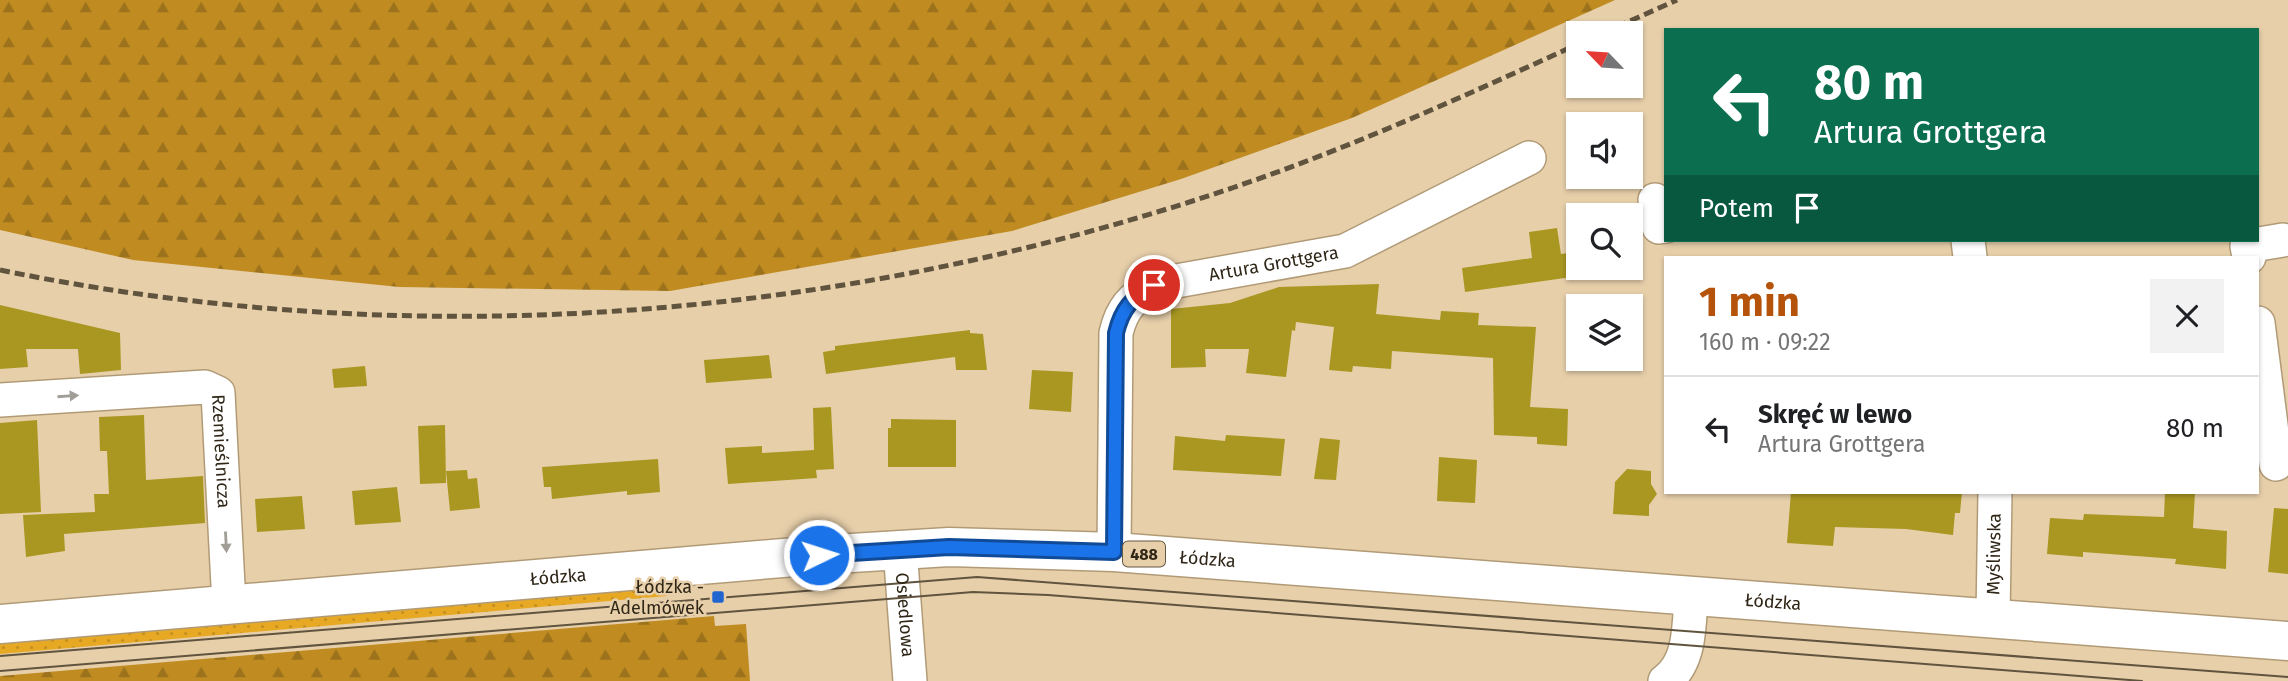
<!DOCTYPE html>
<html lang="pl">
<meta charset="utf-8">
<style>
:root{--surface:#fff;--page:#f2f2f2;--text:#202124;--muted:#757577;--line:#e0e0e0;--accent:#b45309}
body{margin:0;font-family:"Fira Sans",sans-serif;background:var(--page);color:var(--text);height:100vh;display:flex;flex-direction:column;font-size:26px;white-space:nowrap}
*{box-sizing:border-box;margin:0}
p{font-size:23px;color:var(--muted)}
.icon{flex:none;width:38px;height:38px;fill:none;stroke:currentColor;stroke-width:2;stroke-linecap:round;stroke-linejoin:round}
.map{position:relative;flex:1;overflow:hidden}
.panel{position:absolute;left:1664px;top:256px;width:595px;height:238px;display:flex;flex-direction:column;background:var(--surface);border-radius:0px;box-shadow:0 2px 5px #0004}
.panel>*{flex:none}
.banner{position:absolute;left:1664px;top:28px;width:595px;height:214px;border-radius:0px;box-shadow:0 2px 5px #0004;background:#0b6e4f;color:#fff;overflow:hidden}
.needle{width:46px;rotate:295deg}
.buttons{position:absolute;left:1566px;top:21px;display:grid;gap:14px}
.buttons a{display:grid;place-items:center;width:77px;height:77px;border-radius:0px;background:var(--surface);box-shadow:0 2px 5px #0004;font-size:35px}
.pin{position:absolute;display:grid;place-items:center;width:60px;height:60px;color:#fff;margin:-30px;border:4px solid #fff;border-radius:50%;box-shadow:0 2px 7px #0007}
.me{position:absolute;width:77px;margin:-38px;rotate:86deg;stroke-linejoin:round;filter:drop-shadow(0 0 5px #0008)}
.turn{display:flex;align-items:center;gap:24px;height:147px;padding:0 35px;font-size:32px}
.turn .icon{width:91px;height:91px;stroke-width:2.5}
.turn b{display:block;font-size:49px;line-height:60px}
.then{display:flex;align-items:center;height:66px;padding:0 35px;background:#0003;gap:14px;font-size:26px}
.round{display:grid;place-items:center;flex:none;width:74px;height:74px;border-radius:0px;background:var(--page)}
.head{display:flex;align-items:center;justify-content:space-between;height:119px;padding:0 35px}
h1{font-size:42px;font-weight:700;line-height:52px;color:var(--accent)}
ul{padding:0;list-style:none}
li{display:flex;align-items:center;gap:21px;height:105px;padding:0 35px;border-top:2px solid var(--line)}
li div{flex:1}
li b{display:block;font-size:26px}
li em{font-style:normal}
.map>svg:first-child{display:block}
.grass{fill:url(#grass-dots)}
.forest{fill:url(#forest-firs)}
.building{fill:#a99722}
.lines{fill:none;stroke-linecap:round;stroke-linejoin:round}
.minor-casing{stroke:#b19b77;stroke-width:36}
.major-casing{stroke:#b19b77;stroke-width:41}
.minor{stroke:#fff;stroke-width:33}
.major{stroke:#fff;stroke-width:38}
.tram{stroke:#61543f;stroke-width:2}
.rail{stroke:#61543f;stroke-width:5;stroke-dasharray:10 5;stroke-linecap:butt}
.oneway{fill:#a19d97}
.route-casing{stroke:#114b97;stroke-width:18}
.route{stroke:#1a73e8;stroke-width:12}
.poi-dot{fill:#2064d0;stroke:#e7cfaa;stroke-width:2.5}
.labels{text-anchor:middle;stroke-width:5;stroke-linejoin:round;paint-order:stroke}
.shield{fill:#e7cfaa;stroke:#665943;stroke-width:2}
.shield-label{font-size:16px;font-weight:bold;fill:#2f2617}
.street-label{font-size:18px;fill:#2f2617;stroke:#e7cfaa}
.poi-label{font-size:18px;fill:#2f2617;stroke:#e7cfaa;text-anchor:end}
</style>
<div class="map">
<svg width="2288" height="681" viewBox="0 0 2288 681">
<defs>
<pattern id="grass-dots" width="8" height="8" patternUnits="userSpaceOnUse" patternTransform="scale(1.75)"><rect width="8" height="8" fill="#e7a823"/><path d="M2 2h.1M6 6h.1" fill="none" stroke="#c6901f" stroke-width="1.8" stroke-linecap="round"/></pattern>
<pattern id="forest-firs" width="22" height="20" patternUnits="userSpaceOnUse" patternTransform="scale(1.75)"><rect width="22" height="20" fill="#c08c21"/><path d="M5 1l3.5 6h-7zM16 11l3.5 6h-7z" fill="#9c721c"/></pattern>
</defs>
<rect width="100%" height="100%" fill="#e7cfaa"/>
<polygon class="grass" points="666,586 667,596 0,654 0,641"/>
<g class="forest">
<polygon points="0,0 1615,0 1352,118 1181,179 1012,231 670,291 399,287 133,260 0,230"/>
<polygon points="714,616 715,626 746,624 750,681 0,681 0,676"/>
</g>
<g class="building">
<polygon points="1557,228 1561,254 1576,252 1579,276 1465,292 1462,268 1532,258 1529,232"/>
<polygon points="1379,284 1376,314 1440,320 1441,311 1479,313 1478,325 1536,327 1530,407 1568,409 1567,446 1537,444 1537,437 1494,435 1493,358 1392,351 1391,369 1353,366 1352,372 1329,370 1334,327 1296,322 1295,331 1292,330 1286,377 1246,373 1249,349 1205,349 1206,367 1171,368 1171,309 1230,303 1279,287"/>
<polygon points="0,305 120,333 121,370 80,374 78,349 26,349 28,367 0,369"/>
<polygon points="970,330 970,333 983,334 987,370 956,370 955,357 826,374 823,352 835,350 835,346"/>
<polygon points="769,355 772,378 706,383 704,360"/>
<polygon points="365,366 367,386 334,388 332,369"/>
<polygon points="1032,370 1073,372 1071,412 1029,409"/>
<polygon points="831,407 834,469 816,470 817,478 728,484 725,448 762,446 762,453 814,450 813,408"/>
<polygon points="144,415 146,480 203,476 205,523 64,534 65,551 26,557 23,515 95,512 94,494 109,494 107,451 100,451 99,417"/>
<polygon points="891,419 956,420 956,467 888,467 888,428 891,428"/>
<polygon points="37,420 41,512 0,514 0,423"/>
<polygon points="445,425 446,483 420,484 418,426"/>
<polygon points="1226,435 1285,439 1281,476 1173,470 1175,436 1225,441"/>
<polygon points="1320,438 1340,440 1336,480 1314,479"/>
<polygon points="1439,457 1477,460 1475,503 1437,501"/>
<polygon points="658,459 660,492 627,495 627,491 552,499 551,487 544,487 542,467"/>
<polygon points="1627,469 1651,471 1651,484 1657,494 1649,505 1649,516 1613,514 1615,482"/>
<polygon points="467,470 468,479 477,478 480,508 450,511 446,471"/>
<polygon points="397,487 401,522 355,525 352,491"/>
<polygon points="1791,492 1962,492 1960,513 1955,513 1953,535 1906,529 1835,527 1833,546 1787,543"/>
<polygon points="2165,492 2195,492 2193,528 2227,531 2226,569 2175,564 2176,559 2083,552 2083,557 2047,554 2050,518 2083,520 2084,514 2164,517"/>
<polygon points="302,496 305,529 257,532 255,499"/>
<polygon points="2274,508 2288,509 2288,574 2268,572"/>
</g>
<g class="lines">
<g class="minor-casing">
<g id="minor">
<polyline points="1655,200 1659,227 1666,226"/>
<polyline points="1968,240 1970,257"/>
<polyline points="2249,257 2247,246 2283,240"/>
<polyline points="2258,323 2276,464"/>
<path id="s1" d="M0,400L205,387L218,393L229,605"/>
<path id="s2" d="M900,549L910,681"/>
<path id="s3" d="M1114,552L1116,333C1122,308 1132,298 1154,285L1345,251L1529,158"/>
<path id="s4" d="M1993,617L1995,492"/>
<path d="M1665,681C1691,663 1689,624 1691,596"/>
</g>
</g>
<g class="major-casing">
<g id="major">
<path id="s5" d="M0,624L819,555L949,547L1114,552L2288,641"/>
</g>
</g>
<use href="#minor" class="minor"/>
<use href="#major" class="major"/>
<g class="tram">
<polyline points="0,656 977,577 2288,677"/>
<polyline points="0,671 973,592 1048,595 2142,681"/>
</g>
<g class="rail">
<polyline points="1603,33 1677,0"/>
<path d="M0,270C410,354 836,322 1232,188C1350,148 1465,96 1578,44"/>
</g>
</g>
<defs><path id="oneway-solid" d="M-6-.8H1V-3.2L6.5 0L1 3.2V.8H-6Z" transform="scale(1.75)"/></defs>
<g class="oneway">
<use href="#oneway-solid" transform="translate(68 396) rotate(-4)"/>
<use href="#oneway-solid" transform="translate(226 542) rotate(87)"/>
</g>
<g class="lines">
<g class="route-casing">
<path id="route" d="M819,555L949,547L1114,552L1116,333C1122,308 1132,298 1154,285"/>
</g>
<use href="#route" class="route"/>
</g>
<rect class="poi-dot" x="711" y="590" width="14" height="14" rx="3.5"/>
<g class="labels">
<rect class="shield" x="1123" y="541.5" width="42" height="25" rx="5"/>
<g class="shield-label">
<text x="1144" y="560">488</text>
</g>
<g class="street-label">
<text dy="6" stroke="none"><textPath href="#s3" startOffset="404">Artura Grottgera</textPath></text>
<text dy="6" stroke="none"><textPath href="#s1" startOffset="278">Rzemieślnicza</textPath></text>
<text dy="6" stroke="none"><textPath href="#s4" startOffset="63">Myśliwska</textPath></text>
<text dy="6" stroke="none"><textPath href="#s5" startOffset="1211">Łódzka</textPath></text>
<text dy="6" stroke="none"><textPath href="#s5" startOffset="560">Łódzka</textPath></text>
<text dy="6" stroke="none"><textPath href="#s5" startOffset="1778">Łódzka</textPath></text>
<text dy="6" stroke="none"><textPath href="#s2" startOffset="66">Osiedlowa</textPath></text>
</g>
<g class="poi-label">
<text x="704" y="593">Łódzka -<tspan x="704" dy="21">Adelmówek</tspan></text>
</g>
</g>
</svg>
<div class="buttons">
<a><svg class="needle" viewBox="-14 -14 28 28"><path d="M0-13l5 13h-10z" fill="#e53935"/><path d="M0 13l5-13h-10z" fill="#757577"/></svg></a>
<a><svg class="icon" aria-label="sound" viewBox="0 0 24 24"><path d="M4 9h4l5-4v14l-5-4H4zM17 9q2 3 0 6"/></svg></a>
<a><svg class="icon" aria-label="search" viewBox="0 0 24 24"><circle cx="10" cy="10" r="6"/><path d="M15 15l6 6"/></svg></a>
<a><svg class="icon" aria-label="layers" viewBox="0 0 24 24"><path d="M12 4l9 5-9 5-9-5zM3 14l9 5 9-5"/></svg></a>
</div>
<div class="pin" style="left:1154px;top:285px;background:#d93025"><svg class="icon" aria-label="arrive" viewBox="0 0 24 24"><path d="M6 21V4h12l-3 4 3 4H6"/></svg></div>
<svg class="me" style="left:819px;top:555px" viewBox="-20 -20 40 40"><circle r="17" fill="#1a73e8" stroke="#fff" stroke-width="3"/><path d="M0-11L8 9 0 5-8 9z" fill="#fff"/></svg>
<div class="banner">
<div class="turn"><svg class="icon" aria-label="left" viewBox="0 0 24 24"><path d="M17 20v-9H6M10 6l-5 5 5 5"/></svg><div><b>80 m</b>Artura Grottgera</div></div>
<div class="then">Potem<svg class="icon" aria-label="arrive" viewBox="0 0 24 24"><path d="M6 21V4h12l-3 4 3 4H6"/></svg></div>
</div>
<section class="panel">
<div class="head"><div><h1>1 min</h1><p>160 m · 09:22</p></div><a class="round"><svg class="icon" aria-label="close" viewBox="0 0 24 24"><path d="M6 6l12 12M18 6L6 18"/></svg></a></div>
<ul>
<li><svg class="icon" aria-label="left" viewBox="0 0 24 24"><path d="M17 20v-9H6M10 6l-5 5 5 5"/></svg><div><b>Skręć w lewo</b><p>Artura Grottgera</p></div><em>80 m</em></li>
</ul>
</section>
</div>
